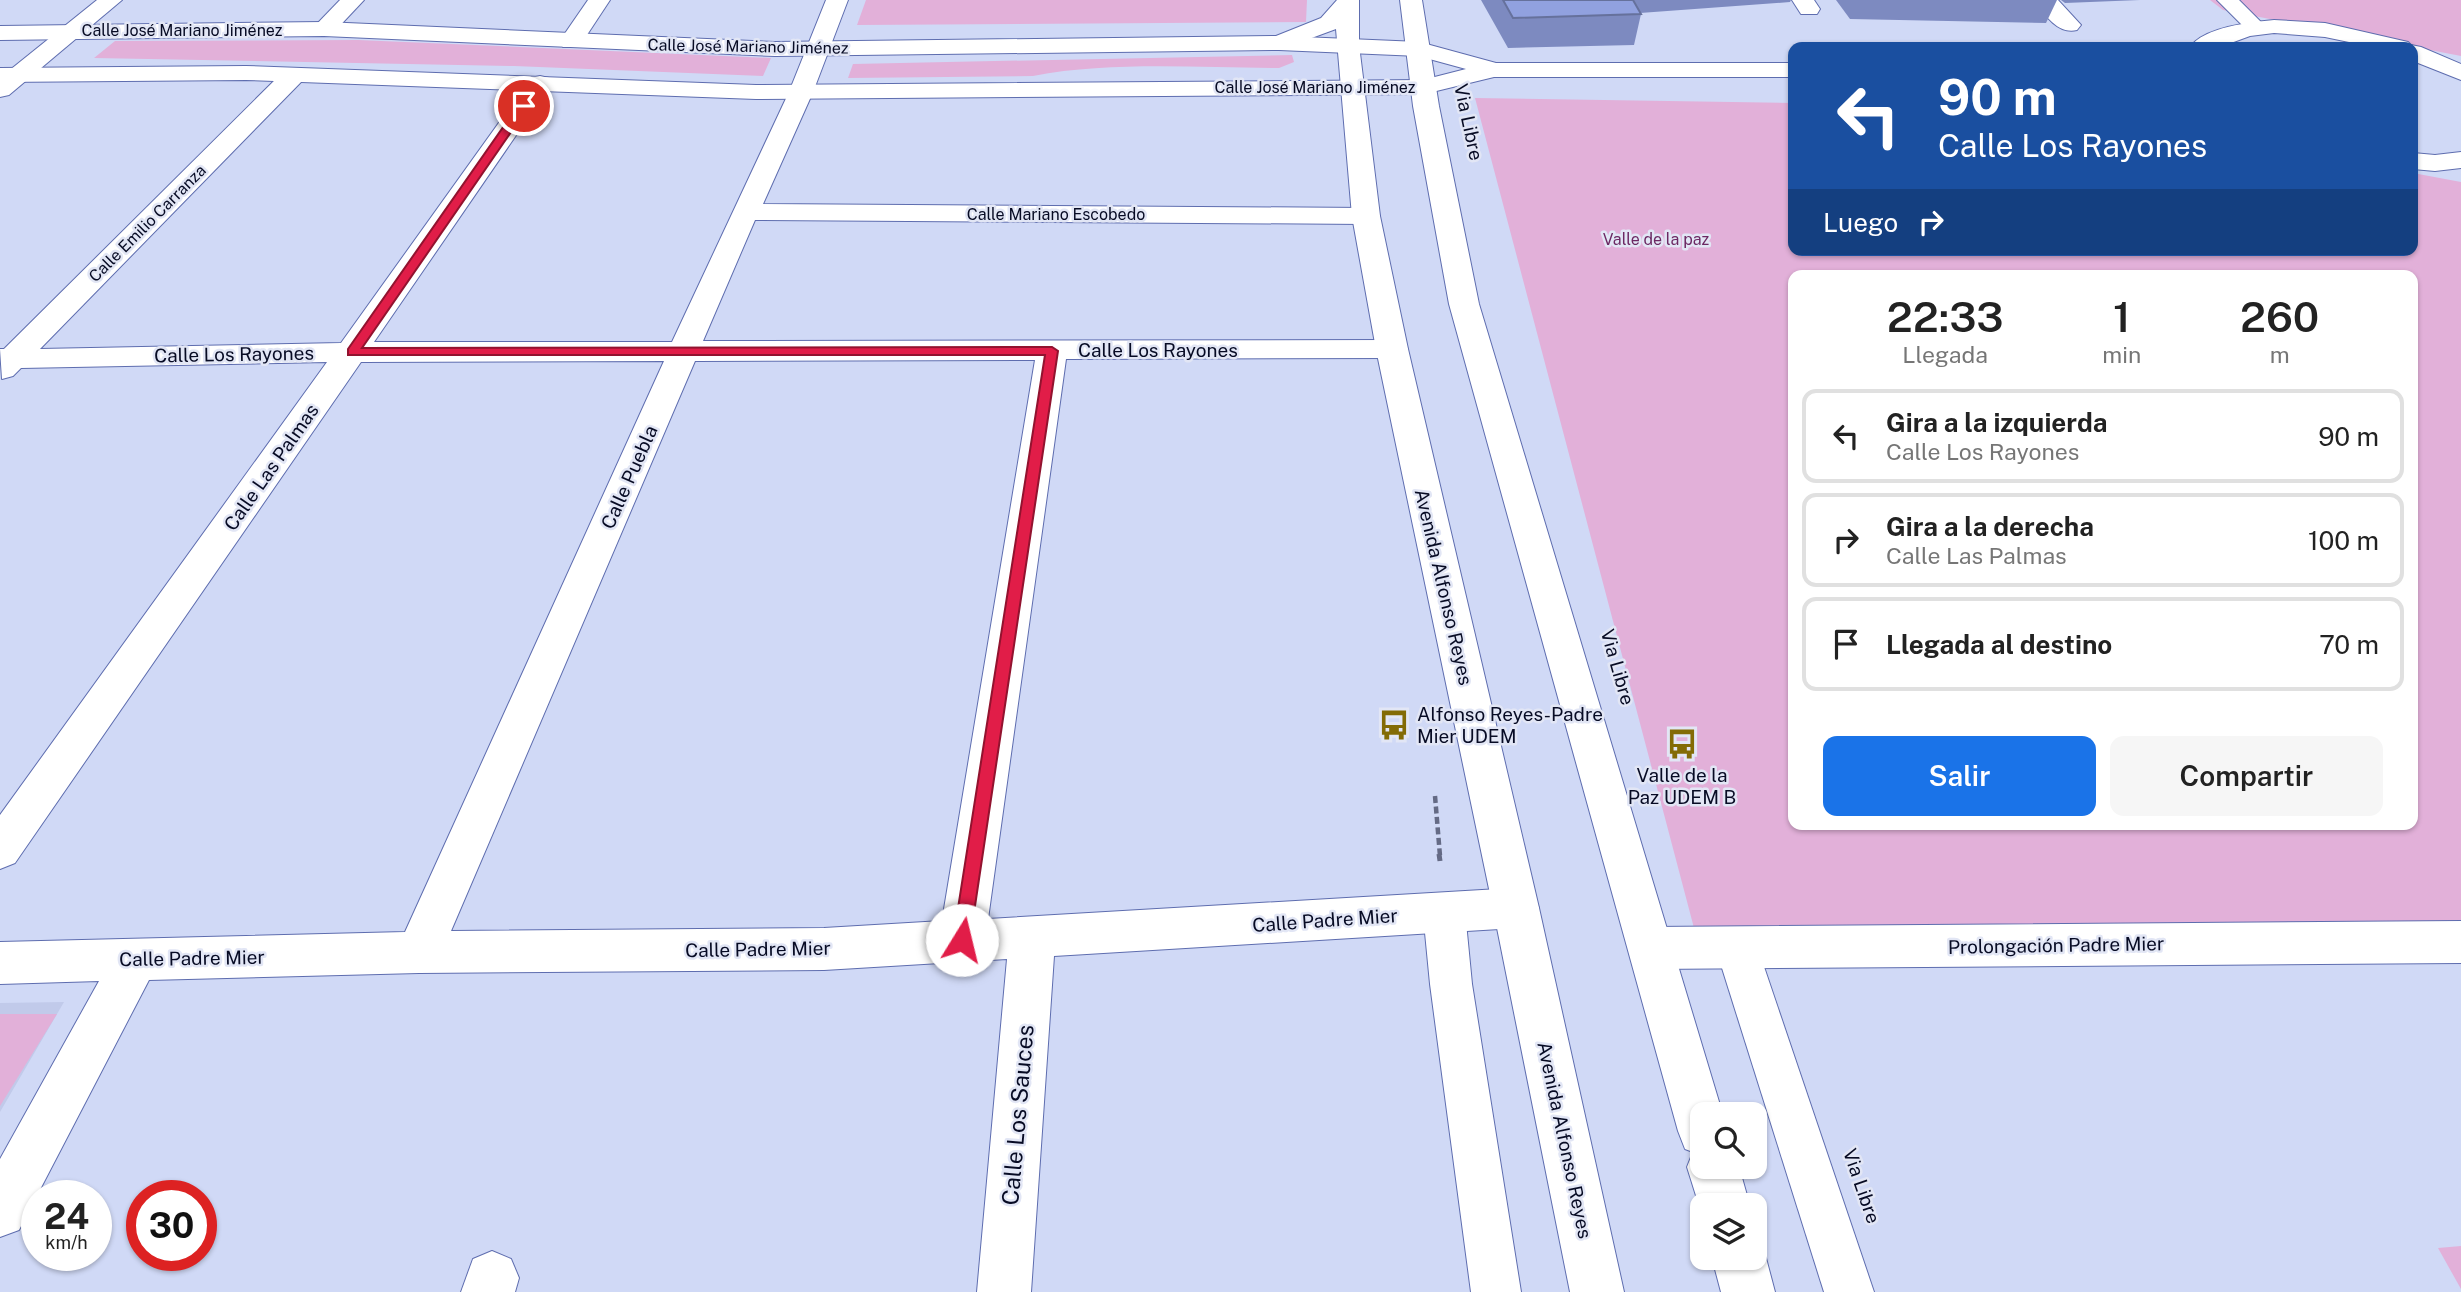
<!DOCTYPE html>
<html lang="es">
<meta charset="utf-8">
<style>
:root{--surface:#fff;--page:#f6f6f6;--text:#222;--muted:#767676;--line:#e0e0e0;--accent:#1a73e8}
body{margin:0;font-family:"Public Sans",sans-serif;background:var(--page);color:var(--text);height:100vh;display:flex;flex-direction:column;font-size:26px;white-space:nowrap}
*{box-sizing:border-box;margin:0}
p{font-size:23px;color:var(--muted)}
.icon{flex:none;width:38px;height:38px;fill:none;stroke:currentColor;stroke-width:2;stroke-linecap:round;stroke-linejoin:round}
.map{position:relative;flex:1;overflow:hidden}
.side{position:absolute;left:1788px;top:270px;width:630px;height:560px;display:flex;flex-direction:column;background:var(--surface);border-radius:14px;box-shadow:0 2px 5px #0004}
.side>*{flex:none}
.banner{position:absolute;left:1788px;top:42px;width:630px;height:214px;border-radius:14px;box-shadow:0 2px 5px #0004;background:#1a4fa0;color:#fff;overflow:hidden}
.tools{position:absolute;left:1690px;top:1102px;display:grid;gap:14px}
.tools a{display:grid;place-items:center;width:77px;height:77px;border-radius:14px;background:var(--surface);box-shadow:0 2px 5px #0004;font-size:35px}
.speed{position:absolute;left:21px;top:1180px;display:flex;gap:14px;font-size:35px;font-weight:700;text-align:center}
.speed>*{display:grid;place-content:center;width:91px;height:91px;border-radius:50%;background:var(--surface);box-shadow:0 2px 5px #0004;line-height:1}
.speed small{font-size:18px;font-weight:400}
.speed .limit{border:10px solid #d22;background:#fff;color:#111}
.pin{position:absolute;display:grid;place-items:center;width:60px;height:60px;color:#fff;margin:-30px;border:4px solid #fff;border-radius:50%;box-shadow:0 2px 7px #0007}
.me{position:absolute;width:77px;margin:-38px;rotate:9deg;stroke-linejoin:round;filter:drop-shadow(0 0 5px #0008)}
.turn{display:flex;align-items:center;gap:24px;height:147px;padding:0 35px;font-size:32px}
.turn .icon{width:91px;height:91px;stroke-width:2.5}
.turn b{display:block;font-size:49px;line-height:60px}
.then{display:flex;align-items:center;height:66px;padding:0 35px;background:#0003;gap:14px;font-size:26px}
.eta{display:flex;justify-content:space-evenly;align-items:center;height:119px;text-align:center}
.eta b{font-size:42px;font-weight:600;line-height:49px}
.action{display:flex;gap:14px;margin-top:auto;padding:14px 35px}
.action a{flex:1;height:80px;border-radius:14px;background:var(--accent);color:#fff;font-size:28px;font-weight:600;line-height:80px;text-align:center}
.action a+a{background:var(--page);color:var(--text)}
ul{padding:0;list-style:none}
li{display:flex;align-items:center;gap:21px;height:94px;margin:0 14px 10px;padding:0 21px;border:4px solid var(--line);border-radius:14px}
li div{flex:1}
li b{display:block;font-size:26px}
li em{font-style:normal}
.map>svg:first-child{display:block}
.built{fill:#c1caea}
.green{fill:#e2b0d9;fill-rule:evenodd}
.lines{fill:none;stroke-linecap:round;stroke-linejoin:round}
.service-casing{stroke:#5e6daf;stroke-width:2}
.minor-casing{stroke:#5e6daf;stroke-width:2}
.tertiary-casing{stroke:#5e6daf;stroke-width:2}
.secondary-casing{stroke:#5e6daf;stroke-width:2}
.path-far1{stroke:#646a85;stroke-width:4.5;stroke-dasharray:7 3.5;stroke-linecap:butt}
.path{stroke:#646a85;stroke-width:5;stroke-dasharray:9 4.5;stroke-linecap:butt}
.service{fill:#fff;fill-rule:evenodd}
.minor{fill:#fff;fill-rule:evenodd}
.tertiary{fill:#fff;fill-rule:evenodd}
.secondary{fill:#fff;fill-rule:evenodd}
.wall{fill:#7d8ac0}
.building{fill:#91a1df;stroke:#66719c;stroke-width:2}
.route{fill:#e11d48;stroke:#92132f;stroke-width:2}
.labels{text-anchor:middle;stroke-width:5;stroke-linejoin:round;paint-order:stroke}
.far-street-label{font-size:16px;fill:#070b24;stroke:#e2e6f5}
.far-park-label{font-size:16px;fill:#6c2863;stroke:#e2e6f5}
.street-label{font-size:19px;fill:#070b24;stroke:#e2e6f5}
.poi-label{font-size:19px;fill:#070b24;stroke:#e2e6f5;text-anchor:start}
.near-street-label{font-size:23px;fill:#070b24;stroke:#e2e6f5}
</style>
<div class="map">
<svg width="2461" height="1292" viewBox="0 0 2461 1292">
<rect width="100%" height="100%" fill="#d0d9f6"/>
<polygon class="built" points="64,1002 57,1014 0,1112 0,1003"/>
<g class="green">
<polygon points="866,0 1307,0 1306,22 857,25"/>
<polygon points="2210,0 2461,0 2461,56 2223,10"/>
<polygon points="358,40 771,58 763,76 514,66 94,58 115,41"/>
<path d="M1292,55L1294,62L1279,68C1199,68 1111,61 1033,76L848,78L853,64Z"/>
<path d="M1475,98L1794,103V250H2413V173L2461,182V921L1694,928ZM1794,275H2413V824H1794Z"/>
<polygon points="0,1014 57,1014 0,1106"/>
<polygon points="2461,1246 2461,1289 2438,1248"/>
</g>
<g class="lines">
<g class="service-casing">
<g id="service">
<polygon points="2217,0 2239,0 2267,28 2263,32 2249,32"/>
<polygon points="1444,894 1458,899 1465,912 1472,984 1521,1292 1471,1292 1430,984 1423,912 1430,899"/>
<polygon points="1737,930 1752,936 1758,949 1874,1292 1824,1292 1716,949 1722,936"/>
</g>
</g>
<g class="minor-casing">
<g id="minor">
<polygon points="97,0 122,0 9,95 0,97 0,78"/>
<polygon points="340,0 364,0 332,34 316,34 312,29"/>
<polygon points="588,0 610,0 579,47 563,47 559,42"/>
<path d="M826,0H848L813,92L763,204L1366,208L1376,210L1380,216L1376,222L1366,224L755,220L703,341L1392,340L1403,342L1408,349L1403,356L1392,358L1066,359L988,919L1516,888L1532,894L1539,908L1532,922L1516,928L1054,956L1031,1292H977L1007,959L824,970L419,973L149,980L19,1230L0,1237V1159L99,981L0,984V942L405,932L664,361L361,362L15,863L0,869V815L327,362L21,368L13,376L2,379L0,349H4L285,70L294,68L303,70L306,75L303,80L40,349L341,343L531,78L540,76L549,78L552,83L374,342H672L789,92ZM1035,360L942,921L824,928L451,931L695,361Z"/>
<polygon points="1792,0 1814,0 1820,9 1817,14 1801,14"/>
<path d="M2034,0H2058L2081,25L2077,30C2058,35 2044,14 2034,0Z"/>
<path d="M2274,20L2325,23L2408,42L2411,45L2421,47L2461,64V80L2413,61V47H2373L2325,37L2274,33L2250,36L2220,47H2190C2204,27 2251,22 2274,20Z"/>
<polygon points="1419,42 1496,63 1794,63 1794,77 1494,77 1424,94 1415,92 1412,87 1415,82 1466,69 1411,54 1407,49 1411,44"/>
<polygon points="2461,152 2461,168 2435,171 2413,169 2413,153 2435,155"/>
<polygon points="2461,921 2461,963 1651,969 1635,963 1628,948 1635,933 1651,927"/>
<polygon points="492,1251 511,1259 519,1278 515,1292 461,1292 473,1259"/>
</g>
</g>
<g class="tertiary-casing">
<g id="tertiary">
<polygon points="324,22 775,42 1279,36 1419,42 1427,44 1431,49 1427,54 1419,56 1279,50 775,56 324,36 0,40 0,26"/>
<polygon points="246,66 756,85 1424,80 1433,82 1436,87 1433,92 1424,94 756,99 246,80 0,82 0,68"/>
</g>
</g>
<g class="secondary-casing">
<g id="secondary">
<polygon points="1337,0 1359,0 1359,45 1380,216 1408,349 1539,908 1624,1292 1570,1292 1493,908 1376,349 1352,216 1336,29 1279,50 1271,48 1267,43 1271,38 1321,18"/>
<polygon points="1400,0 1422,0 1439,106 1479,304 1723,1115 1703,1115 1703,1167 1739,1167 1750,1206 1703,1206 1703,1218 1687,1167 1693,1152 1685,1149 1678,1131 1449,304 1413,106"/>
<polygon points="1755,1238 1766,1258 1775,1292 1721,1292 1712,1258 1755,1258"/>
</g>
</g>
<polyline class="path-far1" points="1435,796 1440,856"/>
<polyline class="path" points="1439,854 1440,861"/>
<use href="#service" class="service"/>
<use href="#minor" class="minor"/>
<use href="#tertiary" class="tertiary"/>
<use href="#secondary" class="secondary"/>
</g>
<g class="wall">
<polygon points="1481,0 1791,0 1790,2 1640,13 1641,14 1634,45 1508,48"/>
<polygon points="1836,0 2057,0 2046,23 1850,19"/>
<polygon points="2061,0 2140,0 2065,3"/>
</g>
<polygon class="building" points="1503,0 1633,0 1641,14 1513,18"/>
<polygon class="route" points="524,102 529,106 362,348 1052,347 1058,351 969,946 962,949 956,946 953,940 1045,355 348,355 348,349 520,103"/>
<defs>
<g id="bus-bare" transform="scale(2.415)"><path d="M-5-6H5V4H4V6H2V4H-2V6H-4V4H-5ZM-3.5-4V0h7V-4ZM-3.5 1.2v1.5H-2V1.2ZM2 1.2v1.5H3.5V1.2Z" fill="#836b05" stroke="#e2e6f5" stroke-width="2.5" paint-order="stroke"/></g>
</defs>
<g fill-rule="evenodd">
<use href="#bus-bare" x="1394" y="725"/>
<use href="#bus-bare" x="1682" y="744"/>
</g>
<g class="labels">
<g class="far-street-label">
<text x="182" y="36">Calle José Mariano Jiménez</text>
<text transform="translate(748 46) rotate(1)" y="6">Calle José Mariano Jiménez</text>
<text x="1315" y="93">Calle José Mariano Jiménez</text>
<text x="1056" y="220">Calle Mariano Escobedo</text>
<text transform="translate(147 223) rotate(-45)" y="6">Calle Emilio Carranza</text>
</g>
<g class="far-park-label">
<text x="1656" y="245">Valle de la paz</text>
</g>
<g class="street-label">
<text transform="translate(1469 122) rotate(78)" y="7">Via Libre</text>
<text x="1158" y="357">Calle Los Rayones</text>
<text transform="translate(234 354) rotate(-1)" y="7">Calle Los Rayones</text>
<text transform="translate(271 467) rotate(-55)" y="7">Calle Las Palmas</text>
<text transform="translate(629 477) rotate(-66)" y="7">Calle Puebla</text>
<text transform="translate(1444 587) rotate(77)" y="7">Avenida Alfonso Reyes</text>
<text transform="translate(1618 667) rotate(74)" y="7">Via Libre</text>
<text transform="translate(1325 920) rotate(-4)" y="7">Calle Padre Mier</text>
<text transform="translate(2056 945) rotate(-1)" y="7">Prolongación Padre Mier</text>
<text transform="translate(758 949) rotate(-1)" y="7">Calle Padre Mier</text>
<text transform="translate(192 958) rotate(-1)" y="7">Calle Padre Mier</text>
<text transform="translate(1565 1140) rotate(78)" y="7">Avenida Alfonso Reyes</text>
<text transform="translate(1862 1186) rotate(71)" y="7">Via Libre</text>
</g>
<g class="poi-label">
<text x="1417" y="721">Alfonso Reyes-Padre<tspan x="1417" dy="22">Mier UDEM</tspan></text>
<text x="1682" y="782" text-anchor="middle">Valle de la<tspan x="1682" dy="22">Paz UDEM B</tspan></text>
</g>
<g class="near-street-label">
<text transform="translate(1018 1115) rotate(-85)" y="8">Calle Los Sauces</text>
</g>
</g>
</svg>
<div class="tools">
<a><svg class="icon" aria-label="search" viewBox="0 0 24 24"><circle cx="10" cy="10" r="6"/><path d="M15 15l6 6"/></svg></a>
<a><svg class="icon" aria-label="layers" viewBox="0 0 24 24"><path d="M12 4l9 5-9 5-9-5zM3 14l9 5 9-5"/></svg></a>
</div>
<div class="speed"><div>24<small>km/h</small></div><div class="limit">30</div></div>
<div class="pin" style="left:524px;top:106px;background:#d93025"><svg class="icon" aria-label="arrive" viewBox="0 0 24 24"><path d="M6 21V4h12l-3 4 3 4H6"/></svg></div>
<svg class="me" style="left:962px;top:940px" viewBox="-20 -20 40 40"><circle r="19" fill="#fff"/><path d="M0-13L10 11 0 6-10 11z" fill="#e11d48"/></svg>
<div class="banner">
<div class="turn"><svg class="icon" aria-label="left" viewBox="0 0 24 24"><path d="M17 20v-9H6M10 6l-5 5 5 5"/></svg><div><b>90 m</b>Calle Los Rayones</div></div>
<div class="then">Luego<svg class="icon" aria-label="right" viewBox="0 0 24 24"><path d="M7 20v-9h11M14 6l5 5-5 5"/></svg></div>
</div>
<section class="side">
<div class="eta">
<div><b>22:33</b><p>Llegada</p></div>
<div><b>1</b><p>min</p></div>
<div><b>260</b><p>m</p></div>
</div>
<ul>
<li><svg class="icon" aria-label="left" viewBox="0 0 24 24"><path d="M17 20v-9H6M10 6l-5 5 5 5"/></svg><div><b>Gira a la izquierda</b><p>Calle Los Rayones</p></div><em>90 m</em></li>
<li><svg class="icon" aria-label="right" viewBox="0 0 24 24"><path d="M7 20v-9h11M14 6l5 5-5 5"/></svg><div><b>Gira a la derecha</b><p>Calle Las Palmas</p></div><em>100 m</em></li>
<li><svg class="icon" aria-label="arrive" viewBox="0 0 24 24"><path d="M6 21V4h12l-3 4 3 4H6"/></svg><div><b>Llegada al destino</b></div><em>70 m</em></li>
</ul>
<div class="action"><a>Salir</a><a>Compartir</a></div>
</section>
</div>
